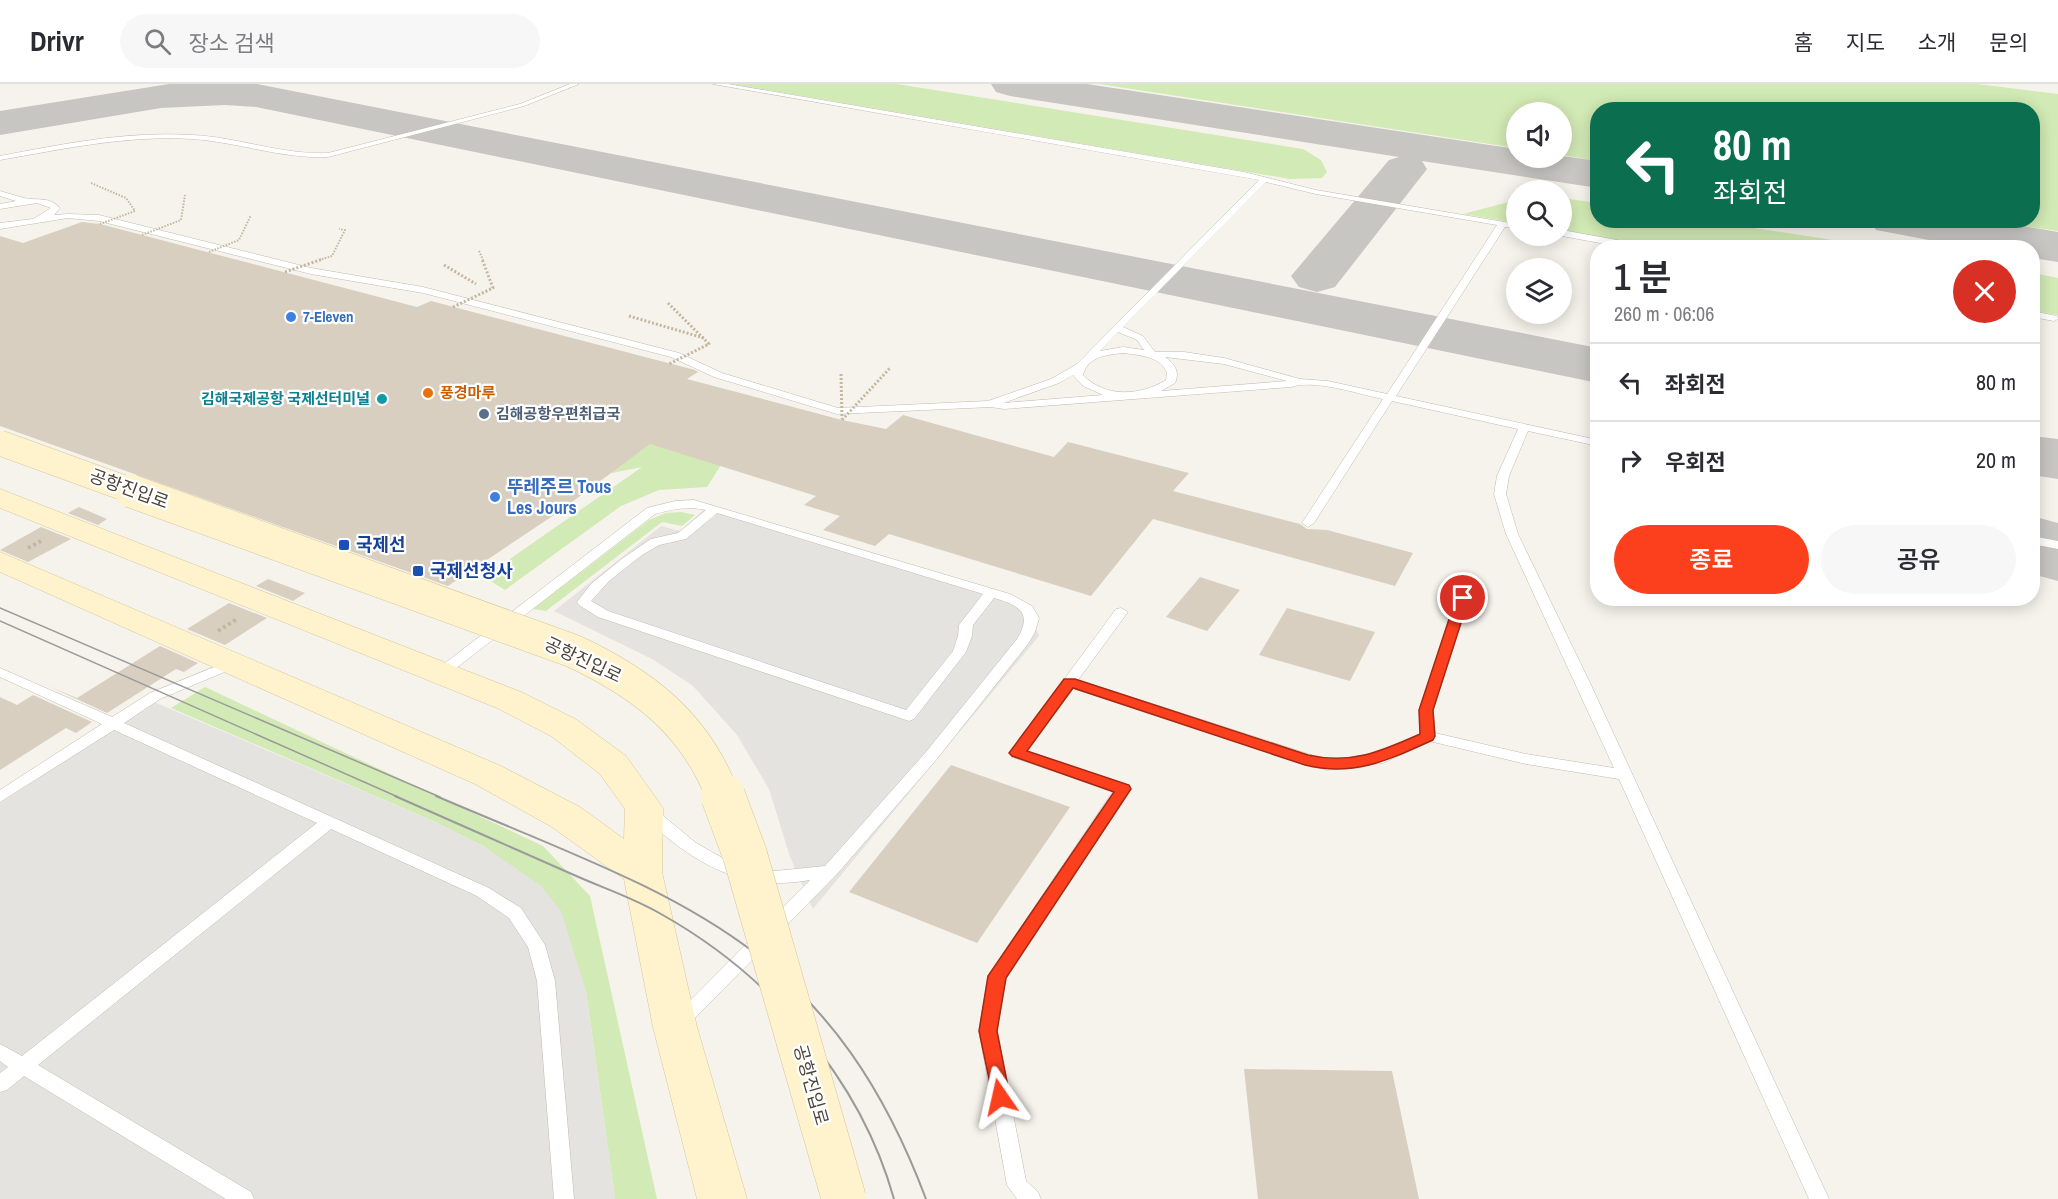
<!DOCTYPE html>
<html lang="ko">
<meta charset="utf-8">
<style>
:root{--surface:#fff;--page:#f7f7f7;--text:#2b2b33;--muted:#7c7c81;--line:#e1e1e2;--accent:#fc3f1d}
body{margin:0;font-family:"Archivo Narrow","Noto Sans KR",sans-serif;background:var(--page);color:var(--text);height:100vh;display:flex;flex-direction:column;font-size:22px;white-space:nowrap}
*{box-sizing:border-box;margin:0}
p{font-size:20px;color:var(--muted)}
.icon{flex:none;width:33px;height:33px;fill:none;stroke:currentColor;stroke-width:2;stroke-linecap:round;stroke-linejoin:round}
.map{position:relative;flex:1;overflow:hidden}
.details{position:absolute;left:1590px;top:156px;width:450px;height:366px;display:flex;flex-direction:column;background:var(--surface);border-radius:24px;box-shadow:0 3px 15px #0003}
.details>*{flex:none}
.guide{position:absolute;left:1590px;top:18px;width:450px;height:126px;border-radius:24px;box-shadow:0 3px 15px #0003;background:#0b6e4f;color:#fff;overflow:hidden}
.controls{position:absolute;left:1506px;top:18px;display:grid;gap:12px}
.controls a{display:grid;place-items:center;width:66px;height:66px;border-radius:50%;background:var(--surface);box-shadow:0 3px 15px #0003;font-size:30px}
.pin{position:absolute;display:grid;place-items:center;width:51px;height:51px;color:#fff;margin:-26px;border:3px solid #fff;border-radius:50%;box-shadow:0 2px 6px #0007}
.me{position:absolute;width:66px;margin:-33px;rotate:349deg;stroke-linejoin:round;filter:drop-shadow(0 0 4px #0008)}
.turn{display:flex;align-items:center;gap:21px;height:126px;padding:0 24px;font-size:27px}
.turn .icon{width:78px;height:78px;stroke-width:2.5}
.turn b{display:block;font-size:42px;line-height:51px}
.round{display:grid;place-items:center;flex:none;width:63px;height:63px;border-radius:32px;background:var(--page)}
.overview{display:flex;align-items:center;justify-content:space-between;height:102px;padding:0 24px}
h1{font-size:36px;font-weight:600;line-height:45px}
.action{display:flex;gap:12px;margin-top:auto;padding:12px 24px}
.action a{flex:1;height:69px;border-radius:36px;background:var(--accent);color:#fff;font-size:24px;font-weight:600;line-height:69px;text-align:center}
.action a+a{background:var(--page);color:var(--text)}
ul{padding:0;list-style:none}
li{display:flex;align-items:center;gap:18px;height:78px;padding:0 24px;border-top:2px solid var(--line)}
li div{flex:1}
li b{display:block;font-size:22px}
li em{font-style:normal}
header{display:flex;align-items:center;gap:36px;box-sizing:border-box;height:84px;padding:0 30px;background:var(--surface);border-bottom:2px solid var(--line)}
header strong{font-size:28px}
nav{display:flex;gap:33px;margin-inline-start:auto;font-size:21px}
.search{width:420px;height:54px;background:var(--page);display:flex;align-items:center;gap:15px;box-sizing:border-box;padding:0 21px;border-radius:33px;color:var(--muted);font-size:22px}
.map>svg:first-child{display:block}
.green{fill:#d2eab5}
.parking{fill:#e5e3e0}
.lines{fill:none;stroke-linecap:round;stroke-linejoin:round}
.taxiway{fill:#c8c6c3;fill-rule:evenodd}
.building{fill:#d8cfc1}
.lane-casing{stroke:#c2bbae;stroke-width:1}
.secondary-casing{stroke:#d6c79b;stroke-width:1}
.path-far1{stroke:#c4b79f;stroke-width:3;stroke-dasharray:2 2;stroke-linecap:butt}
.path{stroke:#c4b79f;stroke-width:4;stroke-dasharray:3 3;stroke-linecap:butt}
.lane{fill:#fff;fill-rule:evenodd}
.secondary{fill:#fff3cd;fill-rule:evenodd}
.tram-far1{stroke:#9a9a9a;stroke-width:1.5}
.tram{stroke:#9a9a9a;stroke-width:2}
.secondary-bridge-far2-casing{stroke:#d6c79b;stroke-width:26;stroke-linecap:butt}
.secondary-bridge-far1-casing{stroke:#d6c79b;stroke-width:34;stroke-linecap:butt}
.secondary-bridge-casing{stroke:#d6c79b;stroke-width:45;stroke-linecap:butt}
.path-bridge-far1{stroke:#c4b79f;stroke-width:2;stroke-dasharray:1.5 1.5;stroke-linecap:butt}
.path-bridge{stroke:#c4b79f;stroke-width:3;stroke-dasharray:2 2;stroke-linecap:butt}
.secondary-bridge-far2{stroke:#fff3cd;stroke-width:25}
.secondary-bridge-far1{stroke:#fff3cd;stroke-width:33}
.secondary-bridge{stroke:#fff3cd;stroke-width:44}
.route{fill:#fc3f1d;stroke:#a42913;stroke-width:1.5}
.shop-dot{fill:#3f7fe0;stroke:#fff;stroke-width:2}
.food-dot{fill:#e8710a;stroke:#fff;stroke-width:2}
.culture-dot{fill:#0f9aa8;stroke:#fff;stroke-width:2}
.service-dot{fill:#5c6f8a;stroke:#fff;stroke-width:2}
.transit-dot{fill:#1a4fb4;stroke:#fff;stroke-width:2}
.labels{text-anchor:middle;stroke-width:4.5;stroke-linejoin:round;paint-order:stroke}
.far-shop-label{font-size:15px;font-weight:bold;fill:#366cbe;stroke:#fff;text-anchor:start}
.far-food-label{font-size:15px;font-weight:bold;fill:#c56008;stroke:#fff;text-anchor:start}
.far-culture-label{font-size:15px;font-weight:bold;fill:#0d838f;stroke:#fff;text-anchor:end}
.far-service-label{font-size:15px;font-weight:bold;fill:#4e5e75;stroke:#fff;text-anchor:start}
.shop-label{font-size:18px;font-weight:bold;fill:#366cbe;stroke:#fff;text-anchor:start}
.street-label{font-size:18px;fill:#4b4439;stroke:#fff}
.transit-label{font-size:18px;font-weight:bold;fill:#164399;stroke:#fff;text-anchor:start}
</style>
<header>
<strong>Drivr</strong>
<div class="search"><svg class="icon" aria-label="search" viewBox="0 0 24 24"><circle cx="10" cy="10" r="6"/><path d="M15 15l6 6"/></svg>장소 검색</div>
<nav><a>홈</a><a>지도</a><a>소개</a><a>문의</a></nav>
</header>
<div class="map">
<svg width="2058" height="1115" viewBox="0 0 2058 1115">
<rect width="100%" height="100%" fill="#f6f3ec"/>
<g class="green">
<polygon points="731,0 897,0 1303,65 1321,76 1327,88 1322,94 1290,95"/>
<polygon points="1099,0 1977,0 2058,10 2058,147 1987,137 2032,136 2032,26 1598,26 1597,77 1562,71 1562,28 1516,28 1516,64"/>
<polygon points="1562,114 1597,119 1598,136 1709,137 1878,163 1660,163 1562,147"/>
<polygon points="1516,116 1516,139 1463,130"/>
<polygon points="2033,189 2058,194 2058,231 2033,227"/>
<polygon points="645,358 721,381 707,403 659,406 621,422 505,506 484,493 642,383 612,389 600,386"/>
<polygon points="681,428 695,431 682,442 662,438 546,527 533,525 649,436 666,429"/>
<polygon points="205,603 543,762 590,812 657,1115 615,1115 586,907 485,763 433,737 171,624"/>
</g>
<g class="parking">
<polygon points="709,421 862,465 1025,518 1039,552 813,825 790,773 769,705 737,651 693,602 652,575 554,527 661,442 680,447"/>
<polygon points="154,618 433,737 485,763 541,802 561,827 586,907 615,1115 0,1115 0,719"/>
</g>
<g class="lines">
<g class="taxiway">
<polygon points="169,0 257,0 1598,264 1598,299 256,23 225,21 161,24 0,51 0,27"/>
<polygon points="991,0 1087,0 1516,65 1516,74 1562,72 1598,77 1598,104 1422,77 1427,85 1335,203 1317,208 1299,203 1291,192 1389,76 1399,73 1010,12 996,8"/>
<polygon points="1869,136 1987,136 2058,148 2058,178 2032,174 2032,164 1971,164 1876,146"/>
<polygon points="2032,352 2058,355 2058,395 2032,391"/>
<polygon points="2032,432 2058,439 2058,497 2032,490"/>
</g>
</g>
<g class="building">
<polygon points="82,138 100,140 417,223 431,217 695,286 698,288 687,295 842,336 886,345 903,331 1054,373 1068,358 1189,389 1173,407 1300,440 1307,445 1327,446 1413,469 1395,502 1153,435 1091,512 889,450 875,462 823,446 840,432 804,421 816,412 650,360 560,427 448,502 0,342 0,152 23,159"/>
<polygon points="79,423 107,435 98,441 68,429"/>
<polygon points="41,443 71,455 28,478 0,466"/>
<polygon points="1200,493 1240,506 1207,547 1166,533"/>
<polygon points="268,495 305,509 293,517 256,502"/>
<polygon points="229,519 267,534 225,561 187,545"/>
<polygon points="1287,524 1375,548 1350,597 1259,571"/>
<polygon points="160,562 198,579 184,588 176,585 107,629 48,602 77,614"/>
<polygon points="33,611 92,638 76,649 66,644 0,686 0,613 17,621"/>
<polygon points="951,681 1070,723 977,859 849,808"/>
<polygon points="1244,985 1392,987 1419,1115 1258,1115"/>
</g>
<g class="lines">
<g class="lane-casing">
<g id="lane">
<path d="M570,0H579L524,22L328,73C281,75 238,58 192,55C127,51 63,65 0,76V72C63,60 127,47 192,51C238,53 281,71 328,69L520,20Z"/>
<path d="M713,0H728L1244,88L1316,106L1516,140V144L1505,143L1396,312L1598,356V362L1528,347L1509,392L1506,410L1518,450L1591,601L1829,1115H1809L1619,695L1526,680L1429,657L1383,679L1327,686L1072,604L1026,667L1128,701L1131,705L1006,893L997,947L1026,1097L1038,1108L1041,1115H1017L1007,1101L979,947L988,892L1113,707L1012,673L1010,669L1116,525L1121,524L1128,528L1078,596L1327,676L1375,670L1421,650L1419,626L1457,514L1463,510L1468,511L1469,514L1433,626L1435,649L1526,670L1614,684L1506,450L1494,410L1497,392L1518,345L1392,317L1314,439L1308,443L1302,439L1383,315C1358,310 1315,295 1291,303L1004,325L991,323L837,330L714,293L671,273L423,209L311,190L99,137L68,134L0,145V139L33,135L51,124L37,119L0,125V120L16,117L0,112V107C8,109 16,112 24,114C38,117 49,112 60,124L54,131L68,130L99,131L311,184L423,203L679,269L722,289L838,324L988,317L1051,295L1077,280L1259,96ZM1266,98L1316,110L1497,141L1387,310L1328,297L1300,295L1224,274L1184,268H1155L1143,252L1123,243ZM1118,248L1137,256L1144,266L1123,263L1100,267ZM1123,269C1138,271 1161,272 1167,289L1166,296C1140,312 1105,314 1083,291C1088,272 1107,271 1123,269ZM1165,273L1224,280L1287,297L1161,307L1175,299C1180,288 1175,280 1165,273ZM1073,291L1083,302L1103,311L1003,319L1059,299Z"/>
<polygon points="1562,146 1644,161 1648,164 1627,164 1562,152"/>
<polygon points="2032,227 2057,232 2058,235 2054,237 2032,233"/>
<path d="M694,416L1010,510L1032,522L1039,534L1035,548L1028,560L936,676L837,790L687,942L681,944L675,942L672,937L675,932L810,796C740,809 693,778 643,733L641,729L643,725H655L696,759L735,781L775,787L825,782L926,668L1017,555C1033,529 1019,521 994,514L973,541L972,552L966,568L914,635L909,637L598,533L579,521L577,518L591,500L623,474L651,455L678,449L706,426C688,422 673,425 655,430L446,592H436L434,589L436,586L647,424L675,417ZM717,429L983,510L959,541L958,552L953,567L906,626L608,527L591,517L609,497L642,471L659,461L686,455Z"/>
<polygon points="2032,452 2058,457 2058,465 2032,460"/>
<polygon points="234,575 239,576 241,579 239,582 160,615 124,639 489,804 521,824 545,861 555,897 574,1115 554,1115 537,897 528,863 509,834 477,812 331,745 38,981 251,1108 254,1115 226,1115 24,992 7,1006 0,1008 0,989 8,983 0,977 0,960 22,972 317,739 114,646 0,718 0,706 102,640 0,593 0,584 112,633 150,609"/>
</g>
</g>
<g class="secondary-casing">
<polygon id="secondary" points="0,405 521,608 577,636 626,672 663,724 662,788 697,943 747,1115 697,1115 653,943 624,795 552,743 475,700 0,488 0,468 501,682 580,723 624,755 625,725 600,690 551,652 497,624 0,424"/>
</g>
<g class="path-far1">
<polyline points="444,181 476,200"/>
<polyline points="629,232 704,254"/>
</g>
<g class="path">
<polyline points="28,464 41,457"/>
<polyline points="218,547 237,535"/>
</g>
<use href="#lane" class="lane"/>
<use href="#secondary" class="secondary"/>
<g class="tram-far1">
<polyline points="0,524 440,713"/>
<polyline points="0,537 398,713"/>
</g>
<g class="tram">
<path d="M395,712C455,738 514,765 574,791C603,804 634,814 661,830C770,891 860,994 894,1115"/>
<path d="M436,712C672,813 827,852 926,1115"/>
</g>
<g class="secondary-bridge-far2-casing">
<polyline id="secondary-bridge-far2" points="0,359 135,408"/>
</g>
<g class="secondary-bridge-far1-casing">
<path id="secondary-bridge-far1" d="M131,407L573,567C642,599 696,640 723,713"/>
</g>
<g class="secondary-bridge-casing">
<polyline id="secondary-bridge" points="723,712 745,771 844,1115"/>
</g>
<g class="path-bridge-far1">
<polyline points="91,99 126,114 135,127 100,140"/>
<polyline points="142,151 181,136 185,111"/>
<polyline points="479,167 483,176"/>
<polyline points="209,168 239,156 251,131"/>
<polyline points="319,176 332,172 345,146 339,145"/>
</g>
<g class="path-bridge">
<polyline points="285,188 323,175"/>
<polyline points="668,219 709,260 669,280"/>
<polyline points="453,223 493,204 482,175"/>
<polyline points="841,290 842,335"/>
<polyline points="842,336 890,284"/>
</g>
<use href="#secondary-bridge-far2" class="secondary-bridge-far2"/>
<use href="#secondary-bridge-far1" class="secondary-bridge-far1"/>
<use href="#secondary-bridge" class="secondary-bridge"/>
</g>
<path class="route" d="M1463,510L1469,514L1433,626L1435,652L1433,656C1389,676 1354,693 1305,681L1073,604L1027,667L1129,701L1131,705L1006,894L997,947L1010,1013L1007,1019L1000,1021L994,1019L979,947L988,892L1114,708L1012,672L1009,669L1064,595H1075L1308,671C1351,681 1382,667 1420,650L1419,626L1456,514Z"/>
<g class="shop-dot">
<circle cx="291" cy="233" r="6"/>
<circle cx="495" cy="413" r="6"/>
</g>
<circle class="food-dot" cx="428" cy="309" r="6"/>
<circle class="culture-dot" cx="382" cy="315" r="6"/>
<circle class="service-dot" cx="484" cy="330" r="6"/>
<g class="transit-dot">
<rect x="338" y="455" width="12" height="12" rx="3"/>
<rect x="412" y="481" width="12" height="12" rx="3"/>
</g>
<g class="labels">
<g class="far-shop-label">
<text x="303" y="238">7-Eleven</text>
</g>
<g class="far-food-label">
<text x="440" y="314">풍경마루</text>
</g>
<g class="far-culture-label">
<text x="370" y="320">김해국제공항 국제선터미널</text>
</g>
<g class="far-service-label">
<text x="496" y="335">김해공항우편취급국</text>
</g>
<g class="shop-label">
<text x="507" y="409">뚜레주르 Tous<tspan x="507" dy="21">Les Jours</tspan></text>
</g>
<g class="street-label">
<text transform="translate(129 405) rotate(20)" y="6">공항진입로</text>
<text transform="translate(583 576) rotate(25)" y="6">공항진입로</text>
<text transform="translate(811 1001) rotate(74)" y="6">공항진입로</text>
</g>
<g class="transit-label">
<text x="356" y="467">국제선</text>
<text x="430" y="493">국제선청사</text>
</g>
</g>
</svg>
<div class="controls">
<a><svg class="icon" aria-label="sound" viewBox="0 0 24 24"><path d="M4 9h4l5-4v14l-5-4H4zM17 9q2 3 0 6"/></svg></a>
<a><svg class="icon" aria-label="search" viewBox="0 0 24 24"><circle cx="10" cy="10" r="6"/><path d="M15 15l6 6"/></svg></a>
<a><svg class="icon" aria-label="layers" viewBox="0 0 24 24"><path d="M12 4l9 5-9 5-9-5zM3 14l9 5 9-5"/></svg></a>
</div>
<div class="pin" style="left:1463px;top:514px;background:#d93025"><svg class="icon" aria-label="arrive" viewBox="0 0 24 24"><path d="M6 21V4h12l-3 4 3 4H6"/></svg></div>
<svg class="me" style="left:1000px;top:1013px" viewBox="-20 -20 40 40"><path d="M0-17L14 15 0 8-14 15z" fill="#fc3f1d" stroke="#fff" stroke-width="4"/></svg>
<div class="guide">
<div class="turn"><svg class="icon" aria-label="left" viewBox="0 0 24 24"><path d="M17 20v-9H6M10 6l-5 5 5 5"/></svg><div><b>80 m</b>좌회전</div></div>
</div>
<section class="details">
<div class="overview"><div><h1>1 분</h1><p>260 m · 06:06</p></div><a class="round" style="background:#d93025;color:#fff"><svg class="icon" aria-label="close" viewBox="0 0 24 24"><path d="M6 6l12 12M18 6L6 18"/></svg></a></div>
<ul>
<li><svg class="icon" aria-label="left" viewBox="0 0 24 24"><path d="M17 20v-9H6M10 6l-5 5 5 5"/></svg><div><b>좌회전</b></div><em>80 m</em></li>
<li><svg class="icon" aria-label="right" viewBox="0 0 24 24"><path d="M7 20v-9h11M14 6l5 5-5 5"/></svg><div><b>우회전</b></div><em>20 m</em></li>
</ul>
<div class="action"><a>종료</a><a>공유</a></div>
</section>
</div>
